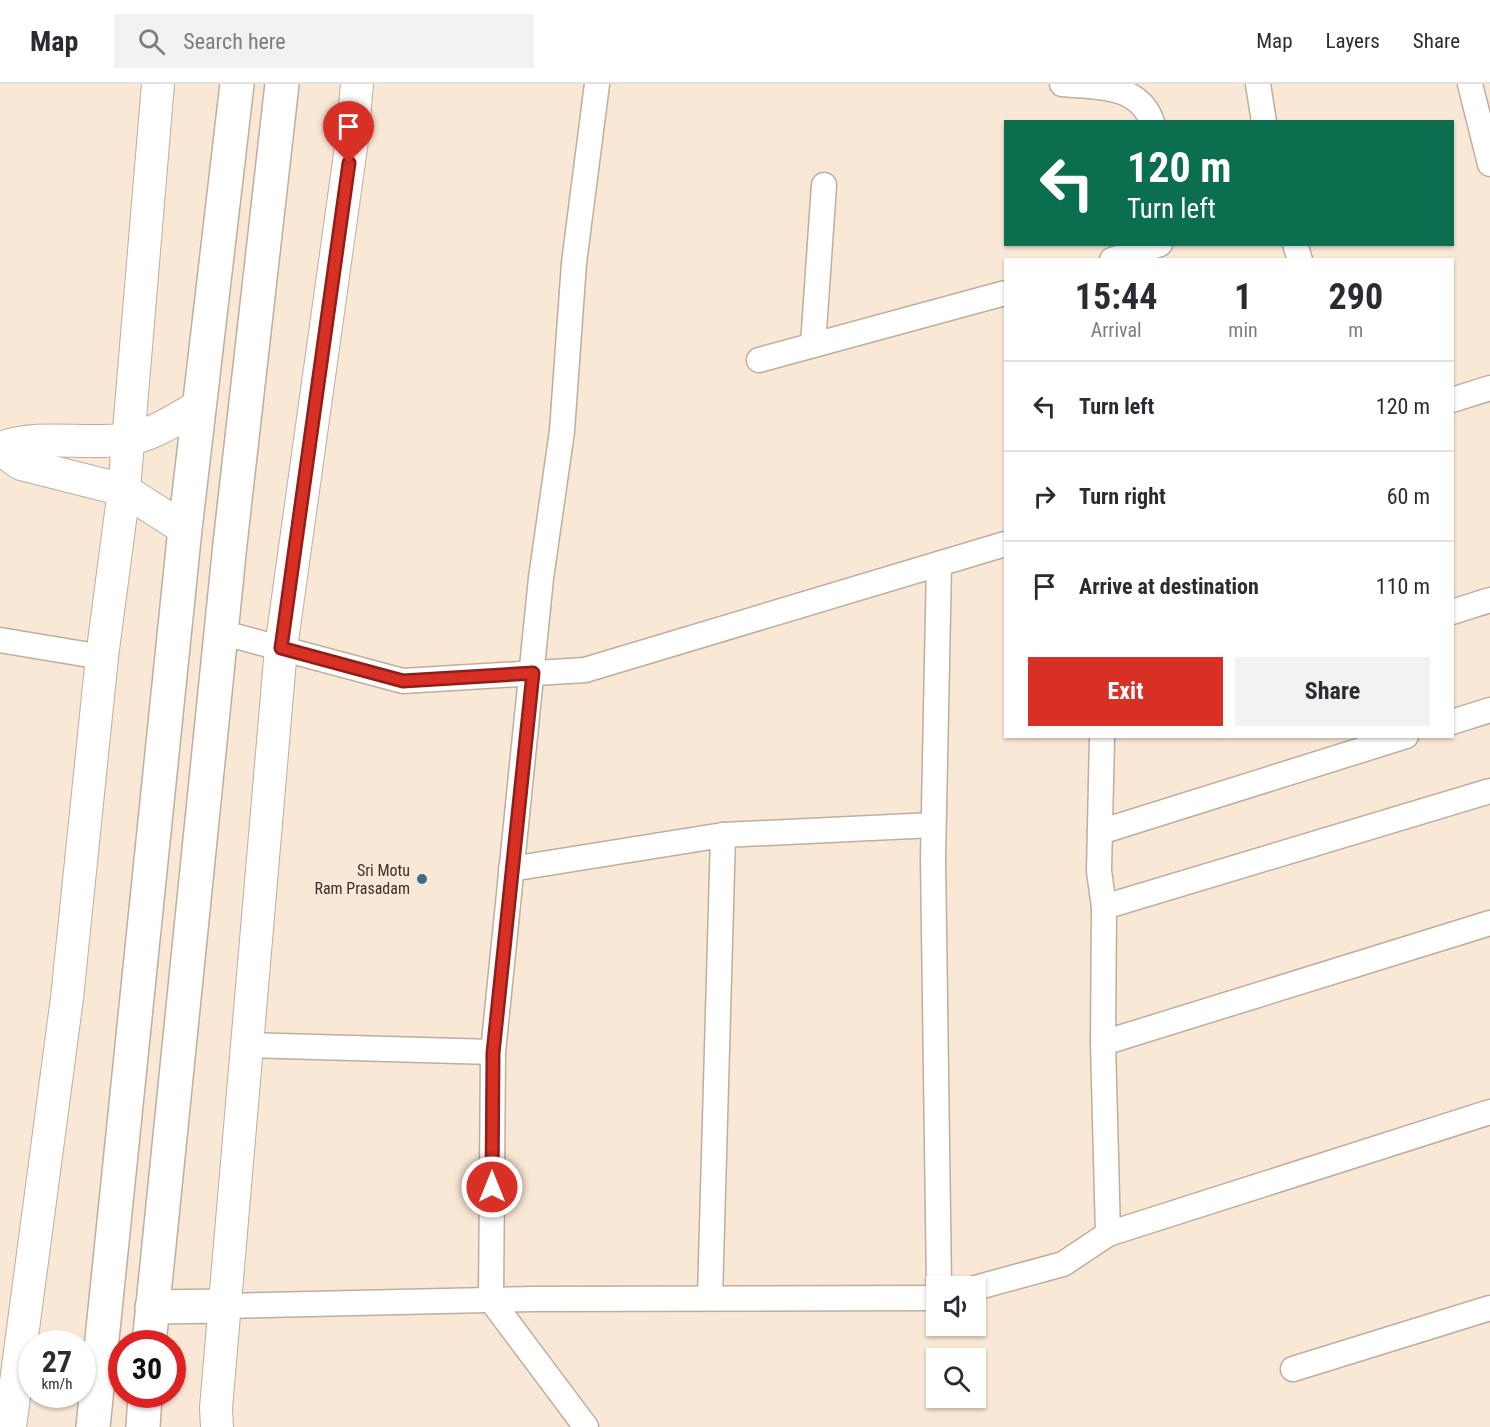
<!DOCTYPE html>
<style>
:root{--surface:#fff;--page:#f2f2f3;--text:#2b2b33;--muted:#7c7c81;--line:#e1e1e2;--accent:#d93025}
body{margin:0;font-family:"Roboto Condensed",sans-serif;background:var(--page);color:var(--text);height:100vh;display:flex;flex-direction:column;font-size:22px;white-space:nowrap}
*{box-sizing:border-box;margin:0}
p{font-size:20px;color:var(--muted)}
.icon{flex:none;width:33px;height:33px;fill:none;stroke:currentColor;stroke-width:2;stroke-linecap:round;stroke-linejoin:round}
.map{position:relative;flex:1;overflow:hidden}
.sheet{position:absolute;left:1004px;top:174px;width:450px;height:480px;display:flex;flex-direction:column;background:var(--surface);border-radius:0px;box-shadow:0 2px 4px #0004}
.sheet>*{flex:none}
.guide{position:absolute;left:1004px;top:36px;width:450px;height:126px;border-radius:0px;box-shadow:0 2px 4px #0004;background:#0b6e4f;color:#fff;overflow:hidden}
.buttons{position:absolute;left:926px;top:1192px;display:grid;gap:12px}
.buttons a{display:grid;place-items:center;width:60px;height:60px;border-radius:0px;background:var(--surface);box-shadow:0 2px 4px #0004;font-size:30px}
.speed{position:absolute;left:18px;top:1246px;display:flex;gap:12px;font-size:30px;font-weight:700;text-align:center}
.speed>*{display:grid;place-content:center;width:78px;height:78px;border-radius:50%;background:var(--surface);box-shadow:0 2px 4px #0004;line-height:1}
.speed small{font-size:15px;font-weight:400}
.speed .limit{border:9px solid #d22;background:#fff;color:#111}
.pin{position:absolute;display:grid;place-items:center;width:51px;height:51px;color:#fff;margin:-62px -26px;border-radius:50% 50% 50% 0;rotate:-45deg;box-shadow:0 0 6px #0007}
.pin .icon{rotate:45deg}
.me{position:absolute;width:66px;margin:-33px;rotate:0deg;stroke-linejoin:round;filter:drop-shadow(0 0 4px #0008)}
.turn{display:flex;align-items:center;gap:21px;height:126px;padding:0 24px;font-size:27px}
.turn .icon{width:78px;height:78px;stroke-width:2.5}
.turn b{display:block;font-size:42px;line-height:51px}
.eta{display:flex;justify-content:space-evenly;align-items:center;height:102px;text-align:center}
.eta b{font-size:36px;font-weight:700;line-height:42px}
.primary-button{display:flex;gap:12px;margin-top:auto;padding:12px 24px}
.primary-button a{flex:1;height:69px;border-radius:0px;background:var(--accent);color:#fff;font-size:24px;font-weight:700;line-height:69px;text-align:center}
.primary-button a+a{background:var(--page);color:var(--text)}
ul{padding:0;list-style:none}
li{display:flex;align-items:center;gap:18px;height:90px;padding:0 24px;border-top:2px solid var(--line)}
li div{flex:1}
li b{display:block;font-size:22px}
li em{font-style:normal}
header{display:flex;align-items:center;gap:36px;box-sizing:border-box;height:84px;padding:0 30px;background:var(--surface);border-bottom:2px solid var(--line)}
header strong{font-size:28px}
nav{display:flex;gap:33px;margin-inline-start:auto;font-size:21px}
.search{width:420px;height:54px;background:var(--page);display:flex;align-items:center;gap:15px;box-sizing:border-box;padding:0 21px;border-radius:0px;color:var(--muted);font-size:22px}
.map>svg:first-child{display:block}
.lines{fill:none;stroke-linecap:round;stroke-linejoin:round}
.minor-casing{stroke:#bfad9d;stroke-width:27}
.tertiary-casing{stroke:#bfad9d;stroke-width:34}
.primary-casing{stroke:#bfad9d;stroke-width:36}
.minor{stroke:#fff;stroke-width:24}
.tertiary{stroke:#fff;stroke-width:32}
.primary{stroke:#fff;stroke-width:33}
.route-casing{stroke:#8d1f18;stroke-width:15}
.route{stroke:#d93025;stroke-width:10}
.poi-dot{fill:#386c89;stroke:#fae8d6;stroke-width:2}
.labels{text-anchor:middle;stroke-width:4.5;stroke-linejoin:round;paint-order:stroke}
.poi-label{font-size:16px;fill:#38312a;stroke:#fae8d6;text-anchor:end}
</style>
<header>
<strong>Map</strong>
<div class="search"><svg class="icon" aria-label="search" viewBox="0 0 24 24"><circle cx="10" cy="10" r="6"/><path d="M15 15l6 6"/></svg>Search here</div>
<nav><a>Map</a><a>Layers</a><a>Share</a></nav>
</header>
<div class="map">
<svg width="1490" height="1343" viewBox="0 0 1490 1343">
<rect width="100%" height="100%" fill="#fae8d6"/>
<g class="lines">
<g class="minor-casing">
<g id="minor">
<path d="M1062,0C1097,3 1139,0 1152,38"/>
<polyline points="1258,0 1264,38"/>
<polyline points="1470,0 1490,80"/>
<polyline points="1295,160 1300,176"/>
<polyline points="1112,176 1160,160"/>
<polyline points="813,261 824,101"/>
<polyline points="759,276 1005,209"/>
<polyline points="1452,316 1490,304"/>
<polyline points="939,480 933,774 939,1203"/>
<polyline points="1452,528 1490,516"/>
<polyline points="220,548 403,597 585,586 1005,460"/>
<polyline points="0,556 102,573"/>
<polyline points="1452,638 1490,626"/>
<polyline points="1100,748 1406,652"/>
<polyline points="511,785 723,751 933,741"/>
<polyline points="1104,823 1490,707"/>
<polyline points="1103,959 1490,839"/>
<polyline points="248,961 493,968 541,494 562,347 574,179 597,0"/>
<polyline points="493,968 491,1216 586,1343"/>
<polyline points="1108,1150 1490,1028"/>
<polyline points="975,1204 1063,1180 1108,1150 1103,959 1104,823 1099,787 1102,652"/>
<polyline points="710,1214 723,751"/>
<polyline points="225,1222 533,1215 936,1214"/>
<polyline points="1293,1285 1490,1224"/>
</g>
</g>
<g class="tertiary-casing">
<g id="tertiary">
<path d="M0,364C44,349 84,362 128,355C153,351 178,334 199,322"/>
<polyline points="0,365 21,380 124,406 185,445"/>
<polyline points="10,1343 67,914 102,573 124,406 158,0"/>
<polyline points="217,1343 216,1324 281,564 352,56 357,0"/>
</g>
</g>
<g class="primary-casing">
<g id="primary">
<polyline points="152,1223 225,1222"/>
<polyline points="149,1260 230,460 282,0"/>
<polyline points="93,1343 185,445 237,0"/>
<polyline points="143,1343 145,1311"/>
</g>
</g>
<use href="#minor" class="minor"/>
<use href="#tertiary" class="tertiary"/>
<use href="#primary" class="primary"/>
</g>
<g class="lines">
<g class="route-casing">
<polyline id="route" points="349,79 281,564 403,597 533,589 493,969 492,1103"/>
</g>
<use href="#route" class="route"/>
</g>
<circle class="poi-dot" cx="422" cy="795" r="6"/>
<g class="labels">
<g class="poi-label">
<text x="410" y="792">Sri Motu<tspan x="410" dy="18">Ram Prasadam</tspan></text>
</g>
</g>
</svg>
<div class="buttons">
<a><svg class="icon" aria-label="sound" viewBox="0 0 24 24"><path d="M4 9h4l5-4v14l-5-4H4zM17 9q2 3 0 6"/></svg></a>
<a><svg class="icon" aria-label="search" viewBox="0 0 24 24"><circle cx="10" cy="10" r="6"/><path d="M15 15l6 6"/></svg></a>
</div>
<div class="speed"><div>27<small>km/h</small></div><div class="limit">30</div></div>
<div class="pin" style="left:349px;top:79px;background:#d93025"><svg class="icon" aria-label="arrive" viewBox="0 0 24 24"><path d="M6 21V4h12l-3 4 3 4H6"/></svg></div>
<svg class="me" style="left:492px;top:1103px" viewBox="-20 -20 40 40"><circle r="17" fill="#d93025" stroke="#fff" stroke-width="3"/><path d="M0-11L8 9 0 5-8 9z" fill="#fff"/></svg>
<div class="guide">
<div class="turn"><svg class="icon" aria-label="left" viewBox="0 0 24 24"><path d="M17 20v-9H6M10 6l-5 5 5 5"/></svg><div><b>120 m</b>Turn left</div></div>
</div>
<section class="sheet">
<div class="eta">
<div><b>15:44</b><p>Arrival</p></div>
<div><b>1</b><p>min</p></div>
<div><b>290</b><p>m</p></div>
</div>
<ul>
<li><svg class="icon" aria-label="left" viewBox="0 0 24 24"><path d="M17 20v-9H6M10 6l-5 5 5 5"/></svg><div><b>Turn left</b></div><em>120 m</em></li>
<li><svg class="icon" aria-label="right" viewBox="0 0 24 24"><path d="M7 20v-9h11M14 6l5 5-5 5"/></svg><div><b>Turn right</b></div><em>60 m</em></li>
<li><svg class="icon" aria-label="arrive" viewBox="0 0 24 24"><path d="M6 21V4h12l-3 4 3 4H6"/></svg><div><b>Arrive at destination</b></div><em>110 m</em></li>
</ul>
<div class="primary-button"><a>Exit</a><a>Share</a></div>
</section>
</div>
